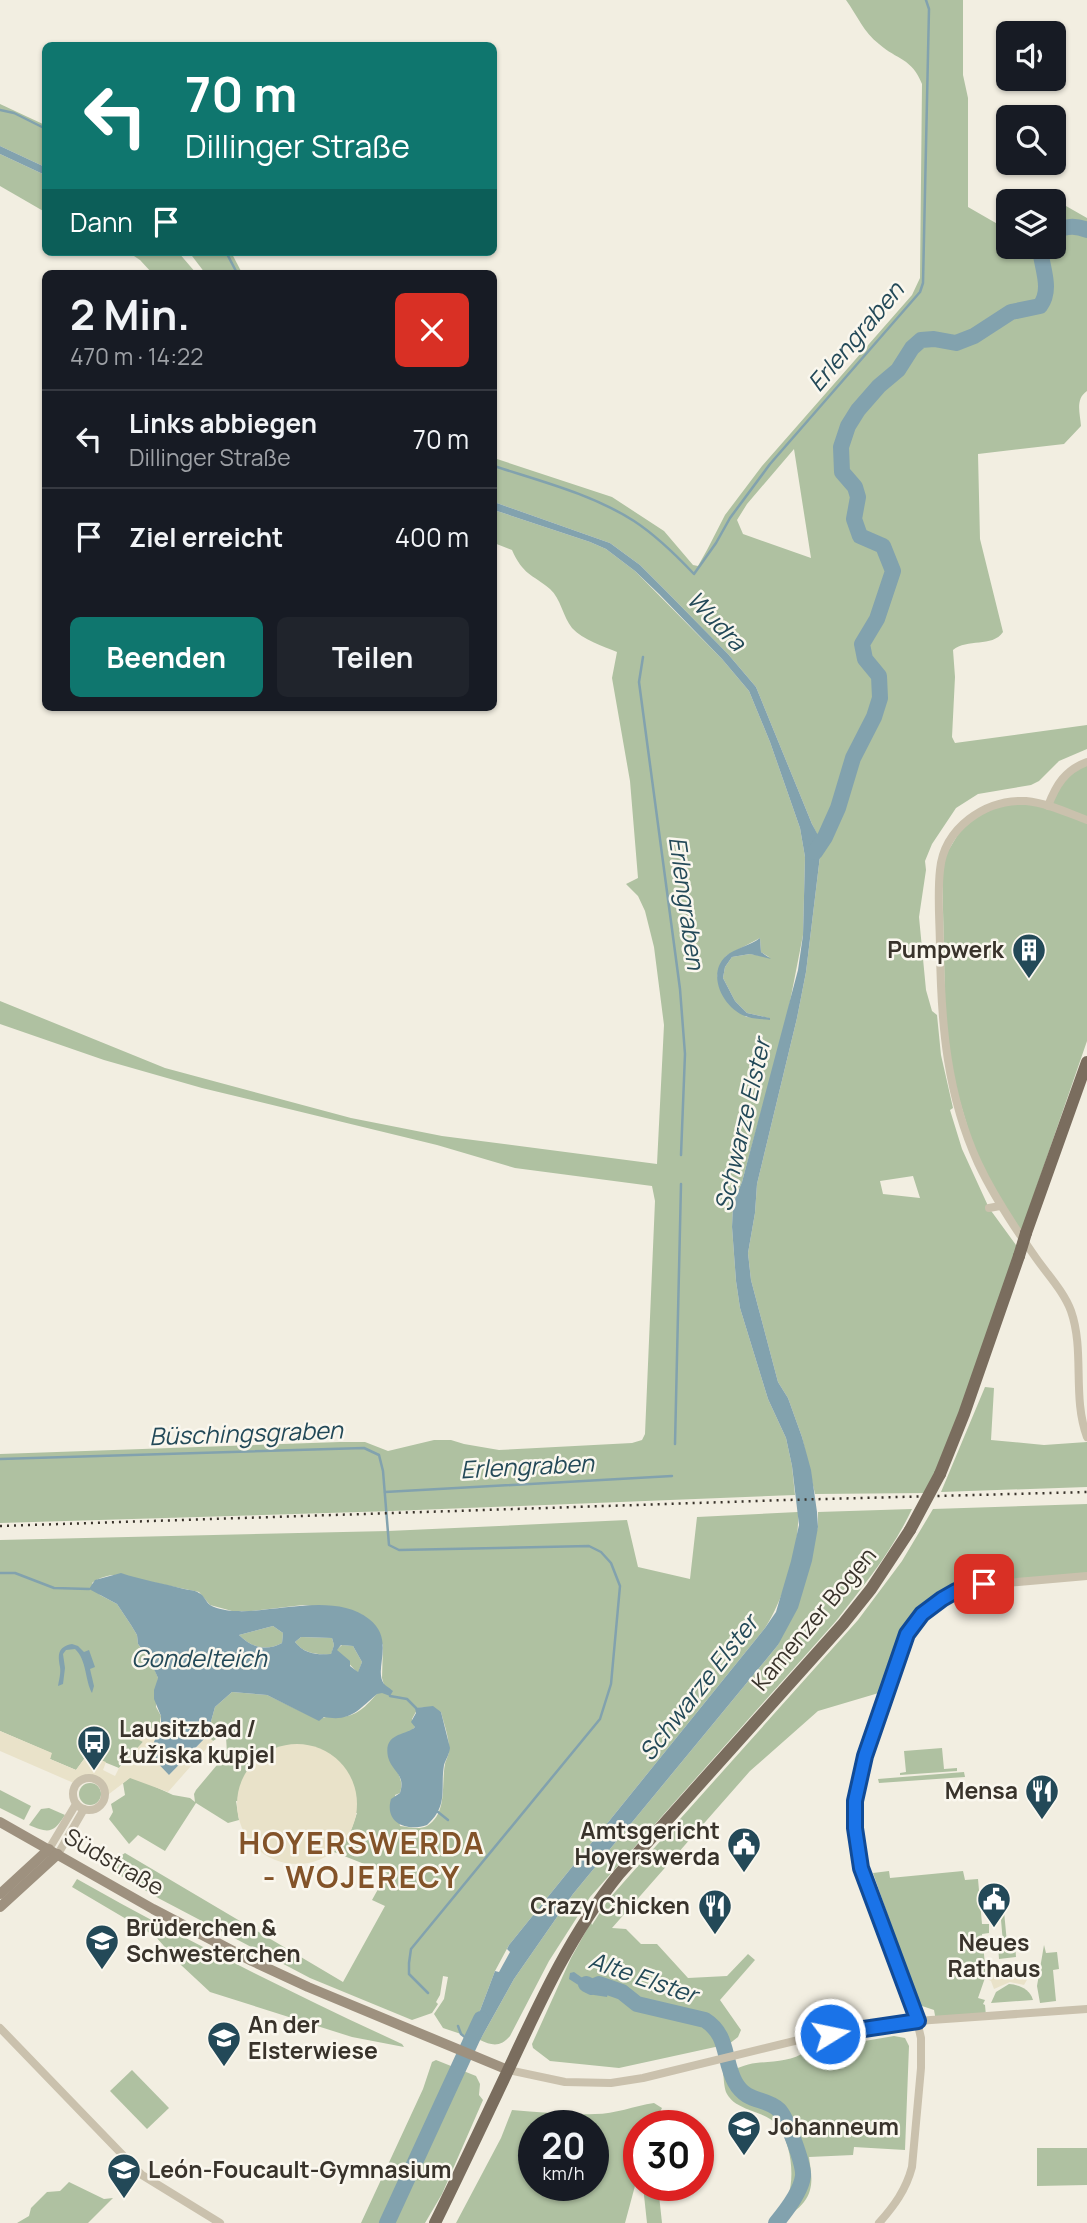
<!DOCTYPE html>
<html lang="de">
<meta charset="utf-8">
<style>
:root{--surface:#171b24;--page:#20242c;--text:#f1f3f6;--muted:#9ea1a6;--line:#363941;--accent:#0f766e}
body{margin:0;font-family:Manrope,sans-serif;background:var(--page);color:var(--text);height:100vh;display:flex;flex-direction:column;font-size:26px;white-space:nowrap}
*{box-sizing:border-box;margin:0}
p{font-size:23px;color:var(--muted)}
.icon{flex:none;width:38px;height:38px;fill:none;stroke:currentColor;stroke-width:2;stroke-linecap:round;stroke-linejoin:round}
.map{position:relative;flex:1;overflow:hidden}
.sheet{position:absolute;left:42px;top:270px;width:455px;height:441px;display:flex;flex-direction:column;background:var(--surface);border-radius:10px;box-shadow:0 2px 5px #0004}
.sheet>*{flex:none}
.banner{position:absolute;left:42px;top:42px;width:455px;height:214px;border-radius:10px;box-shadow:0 2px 5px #0004;background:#0f766e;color:#fff;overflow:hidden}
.fabs{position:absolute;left:996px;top:21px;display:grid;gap:14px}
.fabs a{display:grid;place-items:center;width:70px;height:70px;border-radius:10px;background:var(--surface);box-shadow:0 2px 5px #0004;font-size:35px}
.speed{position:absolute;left:518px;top:2110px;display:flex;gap:14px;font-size:35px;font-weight:700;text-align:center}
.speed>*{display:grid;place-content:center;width:91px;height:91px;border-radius:50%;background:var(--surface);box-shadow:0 2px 5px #0004;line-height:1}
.speed small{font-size:18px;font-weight:400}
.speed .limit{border:10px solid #d22;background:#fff;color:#111}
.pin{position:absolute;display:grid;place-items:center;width:60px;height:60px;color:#fff;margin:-30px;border-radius:14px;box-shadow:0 4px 10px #0006}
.me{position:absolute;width:77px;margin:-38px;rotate:80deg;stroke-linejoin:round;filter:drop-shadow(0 0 5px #0008)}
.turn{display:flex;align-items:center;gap:24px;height:147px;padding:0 28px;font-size:32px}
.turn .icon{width:91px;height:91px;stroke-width:2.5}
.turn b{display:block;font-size:49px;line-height:60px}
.then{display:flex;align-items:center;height:66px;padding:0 28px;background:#0003;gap:14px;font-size:26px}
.round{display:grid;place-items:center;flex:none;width:74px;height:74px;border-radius:10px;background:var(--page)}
.head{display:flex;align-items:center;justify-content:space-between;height:119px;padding:0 28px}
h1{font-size:42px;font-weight:700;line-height:52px}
.action{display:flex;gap:14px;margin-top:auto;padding:14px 28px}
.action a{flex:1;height:80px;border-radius:10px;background:var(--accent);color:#fff;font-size:28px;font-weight:700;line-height:80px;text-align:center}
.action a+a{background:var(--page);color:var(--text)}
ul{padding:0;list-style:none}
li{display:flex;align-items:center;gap:21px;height:98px;padding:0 28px;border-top:2px solid var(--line)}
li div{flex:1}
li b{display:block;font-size:26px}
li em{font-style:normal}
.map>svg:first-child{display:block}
.green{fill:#afc1a1;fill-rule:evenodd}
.plaza{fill:#e9e2c9}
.water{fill:#82a2ae;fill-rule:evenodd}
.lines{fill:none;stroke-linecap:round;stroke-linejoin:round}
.stream{stroke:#82a2ae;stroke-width:2.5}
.river{stroke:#82a2ae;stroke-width:16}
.street{stroke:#cac1ad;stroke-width:8}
.secondary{stroke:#9e917f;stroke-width:10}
.primary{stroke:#7a6d5e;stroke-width:12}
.rail{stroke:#39332b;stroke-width:2.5;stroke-dasharray:2 5;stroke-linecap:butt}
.primary-bridge{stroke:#7a6d5e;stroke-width:12}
.route-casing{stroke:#114b97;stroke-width:18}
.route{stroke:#1a73e8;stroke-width:12}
.labels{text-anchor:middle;stroke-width:5;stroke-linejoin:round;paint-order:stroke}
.poi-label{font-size:23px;font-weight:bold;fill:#39332b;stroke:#faf7ee;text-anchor:start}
.street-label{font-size:23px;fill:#39332b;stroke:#faf7ee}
.water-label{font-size:24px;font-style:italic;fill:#234958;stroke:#faf7ee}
.district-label{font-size:30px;font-weight:bold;letter-spacing:2px;fill:#835329;stroke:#faf7ee}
</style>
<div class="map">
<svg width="1087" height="2223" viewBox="0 0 1087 2223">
<rect width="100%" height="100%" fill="#f2eee1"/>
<g class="green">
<path d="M846,0H963V75L968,98V207L1008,230V247H1054V215L1066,206L1087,218V391C1075,399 1080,413 1081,426L1064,444L978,454L980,539L1003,632C992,648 967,638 953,650L955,677L952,737L955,743L1087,725V749L1059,761L1039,781L1031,785L978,794L956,808L932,844L925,861L926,870L919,917L926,990L932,1011L937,1015L941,1055L953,1108L950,1110L962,1149L989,1208L1019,1249L930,1493L815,1494L802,1437L788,1398L778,1382L751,1280L748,1253L755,1213L757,1184L797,1018L806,972L820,856L827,837L819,838L812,824L756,687L728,654L664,589L640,565L610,543L494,502V458L612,497L664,531L693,565L698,566L707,550L725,515L762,466L912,295L920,278L922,84C912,58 897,60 879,44C864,33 857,15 846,0ZM794,449L811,558L743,534L737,520L747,504ZM913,1176L920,1198L883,1194L880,1181Z"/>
<polygon points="0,104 45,125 45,167 0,146"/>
<polygon points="0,154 45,175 45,212 0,186"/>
<polygon points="128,252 178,252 196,273 152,273 140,260"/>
<polygon points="189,252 231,252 242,273 205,273"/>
<path d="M494,510L590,542L606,549L635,571L722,659L749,691L770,742L800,828L805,857L803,935L787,1017L742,1182L733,1204L732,1227L736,1281L740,1308L768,1399L786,1438L792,1466L795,1495L392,1511L0,1523V1454L340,1442H365L388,1451L434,1440H451L464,1444L499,1450L632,1443L642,1440L645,1434L655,1201L652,1186L515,1168L437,1145L202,1088L104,1060L0,1024V1001L165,1068L351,1118L442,1136L657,1164L664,1025L654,947L645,911L638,896L626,884L638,878L630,781L612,678L617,652C603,646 583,640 572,628C563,617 561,599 550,589C532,574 523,575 512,550L494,543ZM760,938L761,952L769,957L750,954L732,957L725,967L723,978L735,1001L747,1013L769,1018L746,1017L717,976L726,956Z"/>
<polygon points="1087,763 1087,1041 1020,1235 978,1162 946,1055 942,861 966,821 1009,802 1048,806 1069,770"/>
<polygon points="985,1387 994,1388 991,1440 1044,1445 1087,1442 1087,1487 941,1492"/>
<polygon points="1087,1504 1087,1579 973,1589 932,1605 898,1647 882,1692 818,1711 750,1771 612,1928 626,1929 641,1944 657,1944 688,1978 727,1976 748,1954 755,1960 720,2000 741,2030 738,2037 729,2044 619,2068 550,2061 533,2048 532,2044 571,1958 591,1922 592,1925 608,1900 630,1875 858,1620 902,1561 933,1509"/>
<path d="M912,1509C893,1550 864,1585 836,1621L590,1897L549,1961L510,2036C501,2047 492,2046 480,2040L514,1979L573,1894L778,1645L818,1527V1512Z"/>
<path d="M798,1512C800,1546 784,1599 765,1628L509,1945L495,1971L470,2037L443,2028L434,2014L444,1999L448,1977L443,1976L440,1995L436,2002L438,2004L432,2013L412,2020L310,1978L160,1899L116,1873L119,1857L125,1853L343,1982L385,1906L372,1900L387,1873L334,1852L350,1833L357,1813L236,1801L239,1820L228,1823L196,1803L165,1851L138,1835L129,1844L109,1819L113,1812L111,1804L125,1795L123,1783L132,1776L173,1795L190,1798L195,1802L194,1794L196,1790L227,1753L226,1737H219L213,1741L207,1736L215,1707L232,1692L267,1695L319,1720C329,1713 341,1719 351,1715C364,1711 376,1695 384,1685L382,1678L383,1645L362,1615L350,1610L303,1605L251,1611H232L210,1605L199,1592L132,1578C120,1572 103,1575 92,1583L100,1595L117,1604L131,1625L137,1635L138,1644L154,1668L158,1678L156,1707L161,1716L158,1732L139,1722L143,1742L119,1768L87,1755L76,1770L50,1759L51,1753L0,1731V1540L388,1531L627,1520L638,1567L690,1579L697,1517ZM427,1707L441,1712C444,1724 449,1737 449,1749C449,1756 446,1759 445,1764C441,1784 448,1813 427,1826C419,1830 408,1827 400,1826L395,1795L400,1793C404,1780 398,1773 391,1762L408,1733L415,1727L412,1719L418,1708Z"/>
<path d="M273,1626L283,1633L282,1643C266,1652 251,1647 239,1635Z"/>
<path d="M301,1637L332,1638L334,1645L331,1655C317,1654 304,1654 295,1642Z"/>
<polygon points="342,1645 353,1646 362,1662 358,1673 336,1650"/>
<polygon points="942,1748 944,1769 957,1768 957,1771 900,1775 900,1773 906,1772 904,1751"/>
<polygon points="964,1772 965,1777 879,1783 878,1779"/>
<circle cx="90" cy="1794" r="11"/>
<polygon points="0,1790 31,1806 24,1820 0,1808"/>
<path d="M49,1808L65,1815C53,1834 48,1833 29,1825L41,1809Z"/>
<polygon points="889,1871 890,1878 963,1871 965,1880 978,1879 982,1924 989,1924 989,1933 982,1934 986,1975 978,1998 985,2000 983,2004 985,2005 986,2016 936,2021 934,2010 922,2006 917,1999 873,1873"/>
<path d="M77,1879C183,1939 292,1993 402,2044L404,2047L352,2037L210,1992L181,1965L155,1936L72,1887Z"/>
<polygon points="998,1885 1000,1885 1000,1890 1002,1890 1007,1943 1015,1943 1016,1957 999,1959 998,1944 1003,1943"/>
<polygon points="1044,1945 1046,1953 1057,1952 1059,1969 1053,1970 1056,2001 1040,2003 1037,1986"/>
<path d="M1009,1984C1020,1985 1030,1989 1033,2000L991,2003L996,1992Z"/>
<path d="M894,2036L905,2038L909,2046L905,2150L854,2147L853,2155L809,2157C811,2172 815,2188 804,2202C798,2210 789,2214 783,2223H769C776,2215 784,2206 788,2196C795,2177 791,2143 778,2126C766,2110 737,2112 727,2094C724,2089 724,2079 723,2073C734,2070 746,2064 756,2063C773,2061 792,2062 806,2051Z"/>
<polygon points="436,2060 476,2076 480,2084 479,2095 483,2100 442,2194 425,2223 361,2223 423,2089 432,2062"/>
<polygon points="132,2070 169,2108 147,2129 110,2091"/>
<path d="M654,2103L662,2108L653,2126H639V2171L625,2223H456L501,2138L512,2110C539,2112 567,2115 595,2114C615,2114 634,2106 654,2103ZM593,2126V2186H534V2126Z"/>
<polygon points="1037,2148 1087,2148 1087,2185 1037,2186"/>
<polygon points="69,2182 104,2199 113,2198 88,2223 17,2223 29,2216 31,2208 47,2192 60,2191"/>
<polygon points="643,2186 658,2186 662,2223 647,2223"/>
</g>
<g class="plaza">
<polygon points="139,1722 158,1732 169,1775 207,1736 213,1741 168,1792 130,1778 105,1797 104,1788 94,1778 83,1779 76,1784 0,1751 0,1731 52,1753 50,1759 76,1770 87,1755 106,1762 103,1770 115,1776 119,1768 143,1742 133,1737"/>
<circle cx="297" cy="1804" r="60"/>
<polygon points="1032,1971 1024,1985 1010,1982 994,1989 991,1981 985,1978 987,1975"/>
</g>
<g class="water">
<polygon points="0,146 45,167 45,175 0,154"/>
<polygon points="494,502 610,543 640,565 664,589 728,654 756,687 812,824 819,837 823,833 828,837 820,856 806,972 797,1018 757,1184 755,1213 748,1253 751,1280 778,1382 788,1398 802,1437 811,1470 817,1512 818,1527 812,1561 798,1608 778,1645 573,1894 514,1979 480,2040 470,2037 495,1971 499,1972 510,1952 507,1949 509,1945 765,1628 776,1612 791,1561 799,1525 792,1466 786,1438 768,1399 740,1308 736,1281 732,1227 733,1204 742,1182 798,970 803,935 805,857 800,828 770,742 749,691 722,659 659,594 635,571 606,549 590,542 494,510"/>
<path d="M760,938L761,952L771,959L750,954L732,957L725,967L723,978L735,1001L747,1013L770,1018V1020C763,1019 754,1019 748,1017C725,1011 705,975 726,956C735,948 750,946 760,938Z"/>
<path d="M121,1573C141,1580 163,1583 184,1589C188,1590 195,1590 199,1593C204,1595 206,1602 210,1605C217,1609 229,1611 236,1611C275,1613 335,1592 369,1619C396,1640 373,1669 384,1684C385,1685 392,1690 393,1691L390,1696L382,1693L377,1694C358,1710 351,1722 324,1717L319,1721L267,1695L232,1692L215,1707L207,1736L169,1775L149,1754L161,1725V1716L154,1699V1690L158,1678L150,1660L138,1644L137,1635L131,1625L117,1604L89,1589L95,1580ZM273,1626L283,1633L282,1643C266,1652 251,1647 239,1635ZM301,1637L332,1638L334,1645L331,1654C317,1655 304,1654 295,1642ZM341,1645L353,1646L362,1662L358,1672L350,1666V1661L337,1650Z"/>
<path d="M72,1644L78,1646L84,1652L89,1650L95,1667L90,1669L94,1686L92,1693C85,1681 87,1660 75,1649L66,1650L63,1654L65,1668L63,1684L58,1686C59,1680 61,1673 60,1667C58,1655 57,1647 72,1644Z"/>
<path d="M433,1706L441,1712L450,1748C449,1755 446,1759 444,1765C440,1789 449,1805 427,1825C407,1832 384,1823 391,1799L400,1793C406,1774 392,1772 388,1757C383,1732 406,1736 415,1727L411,1722L416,1713L415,1708Z"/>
<polygon points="574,1972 588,1982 599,1979 603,1984 602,1987 609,1990 607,1997 594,1995 569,1979 570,1973"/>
</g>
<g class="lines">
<g class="stream">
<polyline points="0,110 14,113 46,129"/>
<polyline points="226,252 237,273"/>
<path d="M494,466C540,481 592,494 634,521C657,536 676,555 694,574L716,543L730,518L770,464L920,292L923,283L929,9L926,0"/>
<polyline points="643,657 639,682 680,989 685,1054 681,1155"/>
<polyline points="675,1444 681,1184"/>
<polyline points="0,1459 364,1448 379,1455 383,1471 389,1545 399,1550 589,1546 601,1552 611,1563 620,1586 611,1684 600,1719 411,1949 409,1963 409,1974 428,1993"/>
<polyline points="385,1492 672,1476"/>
<polyline points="0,1573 15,1573 54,1588 89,1589"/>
<polyline points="390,1696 407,1699 416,1708"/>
<polyline points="438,1812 448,1820"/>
<polyline points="458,2026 461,2034 470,2041"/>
</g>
<g class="river">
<path d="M1054,232C1064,226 1076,225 1087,230"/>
<path d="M815,852L825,837L838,808L853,758L874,717L880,698L879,676L865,659L862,644L877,619L893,571L883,546L860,536L854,519L858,497L855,487L842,472L841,447L848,426L858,410L879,386L898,370L912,348L921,340L934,339L956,343L974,336L1011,312L1040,306C1053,288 1041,267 1040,247"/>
<path d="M586,1984L592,1987L599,1984L622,1992L637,2004L705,2020C729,2035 723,2060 735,2082C747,2104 766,2097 779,2110C787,2118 804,2165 803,2176C801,2192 786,2211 776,2223"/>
<polyline points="387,2223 481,2019"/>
</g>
<g class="street">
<path d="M1048,806C1056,785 1065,770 1087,762"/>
<path d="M1087,820C1068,813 1047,803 1026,801C985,799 944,828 940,870C937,896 940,924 940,950C941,1024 947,1095 978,1163C994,1197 1014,1227 1036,1258C1048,1275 1064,1292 1071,1311C1085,1351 1072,1397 1087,1437"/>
<polyline points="989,1208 1000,1206"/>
<circle cx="89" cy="1794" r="16"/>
<polyline points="49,1849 76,1804"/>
<polyline points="58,1854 84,1809"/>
<polyline points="0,2028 142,2175 220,2223"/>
<polyline points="508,2070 565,2082 611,2083 643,2078 811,2037 860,2028 917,2021 1087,2009"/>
<path d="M879,2223C894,2206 906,2190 912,2167L921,2068V2038L917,2021L867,1885L858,1854L855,1827V1801L865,1756L901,1649L914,1624L922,1614L942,1599L971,1586L1087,1576"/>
</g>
<g class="secondary">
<polyline points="0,1822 153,1909 252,1961 308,1987 508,2070"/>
<polyline points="0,1894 49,1849"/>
<polyline points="0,1907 58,1854"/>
</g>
<g class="primary">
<polyline points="1026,1233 1087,1062"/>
<polyline points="940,1474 964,1414 1019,1256"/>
<path d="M435,2223C461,2170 486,2117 511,2064C542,1997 573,1931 619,1874L843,1624L871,1589L910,1530"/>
</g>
<polyline class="rail" points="0,1526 787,1500 1087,1492"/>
<g class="primary-bridge">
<polyline points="1019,1256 1026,1233"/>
<polyline points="910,1530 940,1474"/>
</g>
</g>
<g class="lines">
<g class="route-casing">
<polyline id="route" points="830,2034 918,2021 861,1868 855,1828 855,1801 865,1756 907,1634 922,1614 942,1599 956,1591 984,1584"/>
</g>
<use href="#route" class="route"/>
</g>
<defs>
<g id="building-pin" transform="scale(1.75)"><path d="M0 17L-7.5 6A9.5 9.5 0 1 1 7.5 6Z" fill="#234958" stroke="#faf7ee"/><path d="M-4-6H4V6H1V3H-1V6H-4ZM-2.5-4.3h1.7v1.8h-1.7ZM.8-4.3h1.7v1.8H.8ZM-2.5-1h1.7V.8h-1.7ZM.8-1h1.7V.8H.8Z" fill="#fff"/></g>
<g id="bus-pin" transform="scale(1.75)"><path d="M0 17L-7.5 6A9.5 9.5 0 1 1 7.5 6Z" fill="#234958" stroke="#faf7ee"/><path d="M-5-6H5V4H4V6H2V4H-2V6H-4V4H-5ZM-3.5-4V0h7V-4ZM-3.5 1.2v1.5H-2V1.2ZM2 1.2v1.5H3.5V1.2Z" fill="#fff"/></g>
<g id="restaurant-pin" transform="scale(1.75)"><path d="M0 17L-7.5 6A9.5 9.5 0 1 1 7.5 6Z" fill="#234958" stroke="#faf7ee"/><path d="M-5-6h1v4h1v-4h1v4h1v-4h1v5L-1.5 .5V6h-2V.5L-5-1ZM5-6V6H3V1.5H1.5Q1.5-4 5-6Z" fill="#fff"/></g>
<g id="civic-pin" transform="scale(1.75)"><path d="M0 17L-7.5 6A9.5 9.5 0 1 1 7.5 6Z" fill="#234958" stroke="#faf7ee"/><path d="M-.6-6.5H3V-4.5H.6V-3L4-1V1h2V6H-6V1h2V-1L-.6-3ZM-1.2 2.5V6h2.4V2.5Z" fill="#fff"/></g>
<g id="school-pin" transform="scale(1.75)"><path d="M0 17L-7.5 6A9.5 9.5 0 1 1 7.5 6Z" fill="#234958" stroke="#faf7ee"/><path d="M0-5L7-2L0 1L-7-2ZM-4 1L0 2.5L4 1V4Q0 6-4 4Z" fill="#fff"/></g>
</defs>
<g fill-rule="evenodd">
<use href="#building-pin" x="1029" y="950"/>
<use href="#bus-pin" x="94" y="1742"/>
<use href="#restaurant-pin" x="1042" y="1791"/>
<use href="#civic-pin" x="744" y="1844"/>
<use href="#civic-pin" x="994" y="1899"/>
<use href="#restaurant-pin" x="715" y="1906"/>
<use href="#school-pin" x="102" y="1941"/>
<use href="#school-pin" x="224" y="2038"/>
<use href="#school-pin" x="744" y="2127"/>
<use href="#school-pin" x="124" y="2170"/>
</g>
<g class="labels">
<g class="poi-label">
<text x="1004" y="958" text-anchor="end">Pumpwerk</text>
<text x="119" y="1737">Lausitzbad /<tspan x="119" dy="26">Łužiska kupjel</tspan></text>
<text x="1018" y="1799" text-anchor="end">Mensa</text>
<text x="720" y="1839" text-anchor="end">Amtsgericht<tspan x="720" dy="26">Hoyerswerda</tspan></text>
<text x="690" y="1914" text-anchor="end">Crazy Chicken</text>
<text x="126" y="1936">Brüderchen &amp;<tspan x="126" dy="26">Schwesterchen</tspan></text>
<text x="994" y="1951" text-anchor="middle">Neues<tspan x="994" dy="26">Rathaus</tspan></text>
<text x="248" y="2033">An der<tspan x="248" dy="26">Elsterwiese</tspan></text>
<text x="768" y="2135">Johanneum</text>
<text x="148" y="2178">León-Foucault-Gymnasium</text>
</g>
<g class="street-label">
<text transform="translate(814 1619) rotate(-50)" y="8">Kamenzer Bogen</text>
<text transform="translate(114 1862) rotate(30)" y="8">Südstraße</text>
</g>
<g class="water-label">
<text transform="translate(856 337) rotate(-50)" y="8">Erlengraben</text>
<text transform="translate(716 621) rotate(46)" y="8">Wudra</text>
<text transform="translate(686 903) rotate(82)" y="8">Erlengraben</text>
<text transform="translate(743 1125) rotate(-77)" y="8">Schwarze Elster</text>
<text transform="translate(246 1434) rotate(-2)" y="8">Büschingsgraben</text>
<text transform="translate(527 1467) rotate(-3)" y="8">Erlengraben</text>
<text x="199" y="1667">Gondelteich</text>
<text transform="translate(699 1688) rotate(-52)" y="8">Schwarze Elster</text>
<text transform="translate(643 1978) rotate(19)" y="8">Alte Elster</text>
</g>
<g class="district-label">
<text x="362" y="1854">HOYERSWERDA<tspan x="362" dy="34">- WOJERECY</tspan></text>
</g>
</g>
</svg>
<div class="fabs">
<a><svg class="icon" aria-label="sound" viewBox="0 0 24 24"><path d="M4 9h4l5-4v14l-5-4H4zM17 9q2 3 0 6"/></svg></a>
<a><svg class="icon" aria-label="search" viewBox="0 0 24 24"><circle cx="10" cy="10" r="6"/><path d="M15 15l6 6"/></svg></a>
<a><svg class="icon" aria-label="layers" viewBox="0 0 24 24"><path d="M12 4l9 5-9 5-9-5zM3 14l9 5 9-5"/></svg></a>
</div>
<div class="speed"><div>20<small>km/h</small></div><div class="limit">30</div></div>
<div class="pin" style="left:984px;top:1584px;background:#d93025"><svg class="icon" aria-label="arrive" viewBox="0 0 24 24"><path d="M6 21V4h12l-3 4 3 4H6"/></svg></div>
<svg class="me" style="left:830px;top:2034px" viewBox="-20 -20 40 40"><circle r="17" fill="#1a73e8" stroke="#fff" stroke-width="3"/><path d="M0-11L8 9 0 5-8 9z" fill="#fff"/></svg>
<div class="banner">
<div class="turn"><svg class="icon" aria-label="left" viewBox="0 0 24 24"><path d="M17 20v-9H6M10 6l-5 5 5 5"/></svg><div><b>70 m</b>Dillinger Straße</div></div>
<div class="then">Dann<svg class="icon" aria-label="arrive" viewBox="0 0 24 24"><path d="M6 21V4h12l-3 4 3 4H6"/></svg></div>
</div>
<section class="sheet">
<div class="head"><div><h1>2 Min.</h1><p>470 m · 14:22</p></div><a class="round" style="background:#d93025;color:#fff"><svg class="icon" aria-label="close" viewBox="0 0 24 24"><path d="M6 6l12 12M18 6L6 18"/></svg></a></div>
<ul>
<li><svg class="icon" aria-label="left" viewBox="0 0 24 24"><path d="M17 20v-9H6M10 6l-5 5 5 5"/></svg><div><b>Links abbiegen</b><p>Dillinger Straße</p></div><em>70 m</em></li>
<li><svg class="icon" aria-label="arrive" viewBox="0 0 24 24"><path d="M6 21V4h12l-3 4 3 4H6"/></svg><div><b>Ziel erreicht</b></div><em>400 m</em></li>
</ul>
<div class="action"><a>Beenden</a><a>Teilen</a></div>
</section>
</div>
